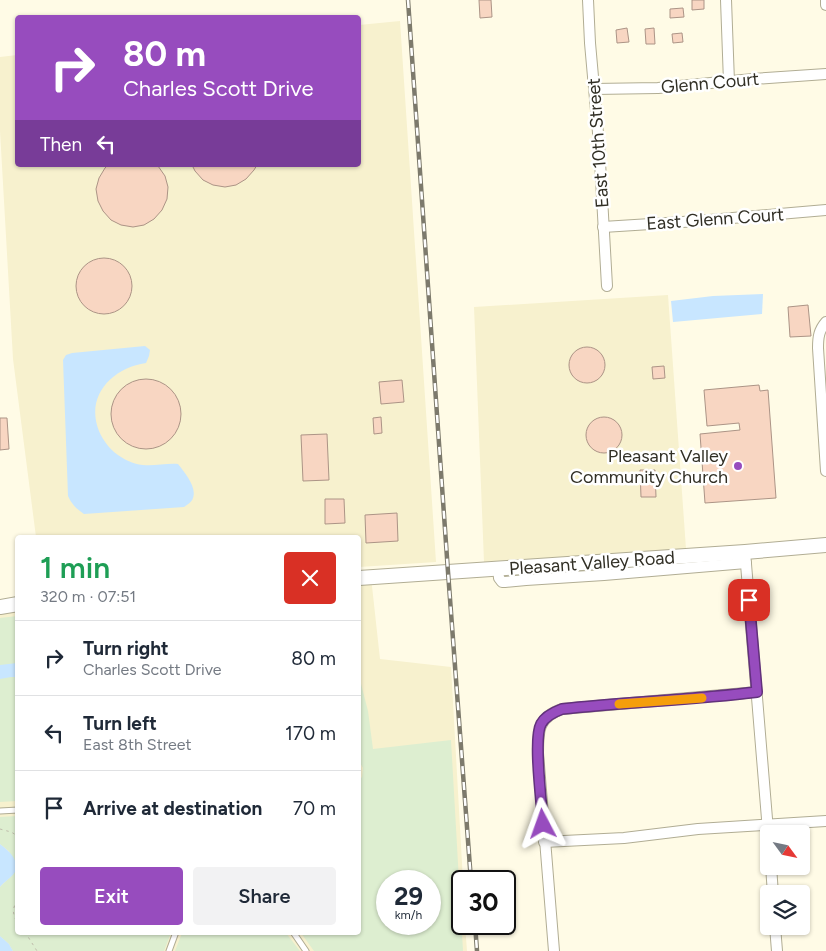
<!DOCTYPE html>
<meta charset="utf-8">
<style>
:root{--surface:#fff;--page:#f2f2f3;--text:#1f2937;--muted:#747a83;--line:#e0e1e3;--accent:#974cbe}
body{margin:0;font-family:Figtree,sans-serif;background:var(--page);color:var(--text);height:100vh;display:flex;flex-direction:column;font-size:19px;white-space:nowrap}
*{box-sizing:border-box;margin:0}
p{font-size:16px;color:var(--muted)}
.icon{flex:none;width:28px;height:28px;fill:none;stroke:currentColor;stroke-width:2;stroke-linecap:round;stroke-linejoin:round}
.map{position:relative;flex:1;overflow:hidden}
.side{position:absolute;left:15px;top:535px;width:346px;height:400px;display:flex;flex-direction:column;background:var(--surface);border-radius:5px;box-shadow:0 1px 4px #0004}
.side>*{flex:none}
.top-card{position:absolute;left:15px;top:15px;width:346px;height:152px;border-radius:5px;box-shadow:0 1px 4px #0004;background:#974cbe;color:#fff;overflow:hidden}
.needle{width:32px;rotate:123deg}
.controls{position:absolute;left:760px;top:825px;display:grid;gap:10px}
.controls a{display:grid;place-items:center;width:50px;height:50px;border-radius:5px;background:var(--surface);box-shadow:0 1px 4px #0004;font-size:25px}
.speed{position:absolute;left:376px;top:870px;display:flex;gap:10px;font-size:25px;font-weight:700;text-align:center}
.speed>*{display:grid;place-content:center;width:65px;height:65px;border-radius:50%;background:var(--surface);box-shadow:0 1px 4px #0004;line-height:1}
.speed small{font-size:12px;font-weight:400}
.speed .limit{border:2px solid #111;border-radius:8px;background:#fff;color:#111}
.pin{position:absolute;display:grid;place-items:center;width:42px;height:42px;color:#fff;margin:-21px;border-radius:10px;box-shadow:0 2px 8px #0006}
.me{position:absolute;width:55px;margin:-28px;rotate:356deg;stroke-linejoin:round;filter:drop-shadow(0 0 4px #0008)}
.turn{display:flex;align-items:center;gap:18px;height:105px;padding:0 25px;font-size:22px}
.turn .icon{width:65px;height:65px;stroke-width:2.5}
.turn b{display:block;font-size:35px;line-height:42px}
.then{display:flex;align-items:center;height:48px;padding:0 25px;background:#0003;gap:10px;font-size:19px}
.round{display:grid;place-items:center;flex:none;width:52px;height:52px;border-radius:5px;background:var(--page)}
.head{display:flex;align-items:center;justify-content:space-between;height:85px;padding:0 25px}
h1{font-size:30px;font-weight:600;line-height:38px;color:#1e9e55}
.primary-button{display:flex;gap:10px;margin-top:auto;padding:10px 25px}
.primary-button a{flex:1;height:58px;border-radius:5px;background:var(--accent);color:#fff;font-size:20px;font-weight:600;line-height:58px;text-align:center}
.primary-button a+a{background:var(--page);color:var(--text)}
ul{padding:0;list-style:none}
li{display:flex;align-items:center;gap:15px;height:75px;padding:0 25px;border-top:1px solid var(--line)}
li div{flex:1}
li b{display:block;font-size:19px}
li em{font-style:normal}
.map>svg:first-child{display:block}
.built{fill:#f7f1ce;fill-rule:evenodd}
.green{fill:#ddeed0;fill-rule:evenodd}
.water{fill:#c8e6ff}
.building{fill:#f8d6c2;stroke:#ac9486}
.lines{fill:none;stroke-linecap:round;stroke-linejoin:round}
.lane-casing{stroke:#b1ad94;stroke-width:7}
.street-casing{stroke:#b1ad94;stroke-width:12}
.secondary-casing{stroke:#b1ad94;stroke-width:16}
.path{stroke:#bfbcab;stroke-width:1;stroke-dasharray:2.5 4;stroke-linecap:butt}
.lane{stroke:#fff;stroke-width:5}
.street{stroke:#fff;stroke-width:10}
.secondary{stroke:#fff;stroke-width:14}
.rail-casing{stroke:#7d7a6c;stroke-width:4.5}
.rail{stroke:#fff;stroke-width:2.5;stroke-dasharray:8;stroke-linecap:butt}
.route-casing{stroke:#62317c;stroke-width:12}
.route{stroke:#974cbe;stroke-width:9}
.slow{stroke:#f59e0b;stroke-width:9}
.poi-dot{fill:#974cbe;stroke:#fff;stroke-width:2}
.labels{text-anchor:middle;stroke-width:5;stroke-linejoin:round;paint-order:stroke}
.street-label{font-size:18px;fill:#312f25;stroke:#fff}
.poi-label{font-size:18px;fill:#312f25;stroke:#fff;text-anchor:end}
</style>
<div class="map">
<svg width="826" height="951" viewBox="0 0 826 951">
<rect width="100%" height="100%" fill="#fffbe6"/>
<g class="built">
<polygon points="400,21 436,562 359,567 359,538 36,537 13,359 0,131 0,57 17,55 18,165 359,165 359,25"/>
<polygon points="668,295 686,549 484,562 474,307"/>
<path d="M371,577L380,659L451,667L463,881L462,924H465L467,951H0V613L17,611L18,932H359V578ZM388,881H430V924H388Z"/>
</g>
<g class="green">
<polygon points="17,616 17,801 0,802 0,618"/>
<path d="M359,676L368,711L373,749L451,740L463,951H314L301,933L359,932V780L362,777L363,768L359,761ZM388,881H430V924H388Z"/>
<polygon points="17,816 18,932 171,933 164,951 13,951 9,944 0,936 0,887 14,873 9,851 0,844 0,817"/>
<polygon points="182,933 286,933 300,951 175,951"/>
</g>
<g class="water">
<polygon points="763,294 762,314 673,322 671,301 713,296"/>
<path d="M145,346L150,350L149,356L146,363C112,368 85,396 99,431C103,441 112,452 121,457C127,461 137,465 143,465C155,466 167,463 178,464C185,473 197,487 193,498C192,502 187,505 184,507L84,514C77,509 72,505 68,496L63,360L66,355L72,353Z"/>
<polygon points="17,663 17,677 11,677 0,679 0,665"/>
<path d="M0,844C8,850 20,860 15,872C12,877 4,882 0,887Z"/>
<polygon points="0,936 9,944 13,951 0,951"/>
</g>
<g class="building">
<polygon points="479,0 491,0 492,17 480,18"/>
<polygon points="692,0 704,0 704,9 692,10"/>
<polygon points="683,8 684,17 670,18 670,9"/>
<polygon points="627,28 629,42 617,43 616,30"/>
<polygon points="654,28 655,44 646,44 645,29"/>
<polygon points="682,33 683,42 673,43 672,34"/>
<polygon points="108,165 157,165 158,166 165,176 168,187 167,199 162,210 154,219 144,225 133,227 121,225 111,220 103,211 98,201 96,189 99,178 105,168"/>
<polygon points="192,165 257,165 254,170 246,179 236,185 225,187 213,185 203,180 195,171"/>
<circle cx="104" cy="286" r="28"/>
<polygon points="808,305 811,336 790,337 788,307"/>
<circle cx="587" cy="365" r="18"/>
<polygon points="664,366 665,378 653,379 652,367"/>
<circle cx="146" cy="414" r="35"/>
<polygon points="402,380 404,402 381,404 379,382"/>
<polygon points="759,385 760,391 768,390 776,498 705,503 700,434 740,430 739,423 707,426 704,390"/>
<circle cx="604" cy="435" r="18"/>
<polygon points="381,417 382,433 374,434 373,418"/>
<polygon points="0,418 7,418 9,449 0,450"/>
<polygon points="327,434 329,480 303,481 301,435"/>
<polygon points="640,470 655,470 656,497 641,497"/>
<polygon points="325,499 344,499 345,523 325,524"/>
<polygon points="397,513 398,541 366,543 365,515"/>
</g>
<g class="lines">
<g class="lane-casing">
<g id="lane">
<polyline points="0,811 18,810"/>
<polyline points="293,932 306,951"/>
<polyline points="169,951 176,932"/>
</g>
</g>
<g class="street-casing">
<g id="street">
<polyline points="588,0 590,43 599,144 607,286"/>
<polyline points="726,0 729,82"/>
<polyline points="826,0 826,5"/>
<polyline points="594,89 658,88 753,79 826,74"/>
<polyline points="603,227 698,221 826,210"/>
<path d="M826,322C819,330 818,337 818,348L826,471"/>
<polyline points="745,552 769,843"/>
<polyline points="498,569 499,578 502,582 505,582 526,580 604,575 746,563"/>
<polyline points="544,842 624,838 698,829 826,821"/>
<polyline points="771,866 773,894"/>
<polyline points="775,926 777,951"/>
<path d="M554,951L538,753C538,731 538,717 562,709L757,692"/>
</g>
</g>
<g class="secondary-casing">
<g id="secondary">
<polyline points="359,578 745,552 826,545"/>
<polyline points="0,607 18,604"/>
</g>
</g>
<g class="path">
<polyline points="0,829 11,832 18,836"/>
<path d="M18,900C11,909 13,915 18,924"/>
<polyline points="25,932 37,951"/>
</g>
<use href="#lane" class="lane"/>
<use href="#street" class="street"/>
<use href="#secondary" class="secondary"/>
<g class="rail-casing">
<g id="rail">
<polyline points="408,0 448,572 471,881"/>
<polyline points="475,924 477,951"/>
</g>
</g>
<use href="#rail" class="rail"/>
</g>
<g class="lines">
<g class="route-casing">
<path id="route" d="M543,824C542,805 533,739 541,724C545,716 554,712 562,709C627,702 692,700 757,692L749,600"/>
</g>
<use href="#route" class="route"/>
<polyline class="slow" points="619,704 702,698"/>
</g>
<circle class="poi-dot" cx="738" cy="466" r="5"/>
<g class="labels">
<g class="street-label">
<text transform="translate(710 83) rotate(-5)" y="6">Glenn Court</text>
<text transform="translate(598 143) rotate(-94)" y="6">East 10th Street</text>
<text transform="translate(715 219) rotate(-4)" y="6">East Glenn Court</text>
<text transform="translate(592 563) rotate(-4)" y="6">Pleasant Valley Road</text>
</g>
<g class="poi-label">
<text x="728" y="462">Pleasant Valley<tspan x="728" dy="21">Community Church</tspan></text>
</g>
</g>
</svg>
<div class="controls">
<a><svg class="needle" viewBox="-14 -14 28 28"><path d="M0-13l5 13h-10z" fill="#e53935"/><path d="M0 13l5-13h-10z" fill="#747a83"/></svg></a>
<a><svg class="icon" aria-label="layers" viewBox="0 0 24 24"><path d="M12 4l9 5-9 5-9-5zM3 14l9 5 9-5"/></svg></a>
</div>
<div class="speed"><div>29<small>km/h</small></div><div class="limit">30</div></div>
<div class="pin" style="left:749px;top:600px;background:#d93025"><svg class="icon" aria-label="arrive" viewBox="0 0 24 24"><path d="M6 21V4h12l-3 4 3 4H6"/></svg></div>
<svg class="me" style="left:543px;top:824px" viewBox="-20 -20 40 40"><path d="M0-17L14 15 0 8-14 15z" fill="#974cbe" stroke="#fff" stroke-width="4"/></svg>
<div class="top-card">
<div class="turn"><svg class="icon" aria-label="right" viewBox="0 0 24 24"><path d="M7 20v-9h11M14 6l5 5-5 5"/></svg><div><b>80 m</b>Charles Scott Drive</div></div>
<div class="then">Then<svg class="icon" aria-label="left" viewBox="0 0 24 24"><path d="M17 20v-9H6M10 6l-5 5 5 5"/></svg></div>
</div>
<section class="side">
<div class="head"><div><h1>1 min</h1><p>320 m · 07:51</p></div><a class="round" style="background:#d93025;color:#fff"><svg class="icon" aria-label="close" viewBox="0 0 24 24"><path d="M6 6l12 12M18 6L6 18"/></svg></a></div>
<ul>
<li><svg class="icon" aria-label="right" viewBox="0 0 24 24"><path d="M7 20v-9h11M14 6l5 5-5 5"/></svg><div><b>Turn right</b><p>Charles Scott Drive</p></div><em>80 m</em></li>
<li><svg class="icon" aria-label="left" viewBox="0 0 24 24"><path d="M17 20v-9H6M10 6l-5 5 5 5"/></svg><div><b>Turn left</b><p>East 8th Street</p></div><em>170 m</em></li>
<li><svg class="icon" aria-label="arrive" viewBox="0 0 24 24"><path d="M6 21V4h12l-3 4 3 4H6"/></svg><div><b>Arrive at destination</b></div><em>70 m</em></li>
</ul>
<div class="primary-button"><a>Exit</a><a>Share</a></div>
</section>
</div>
